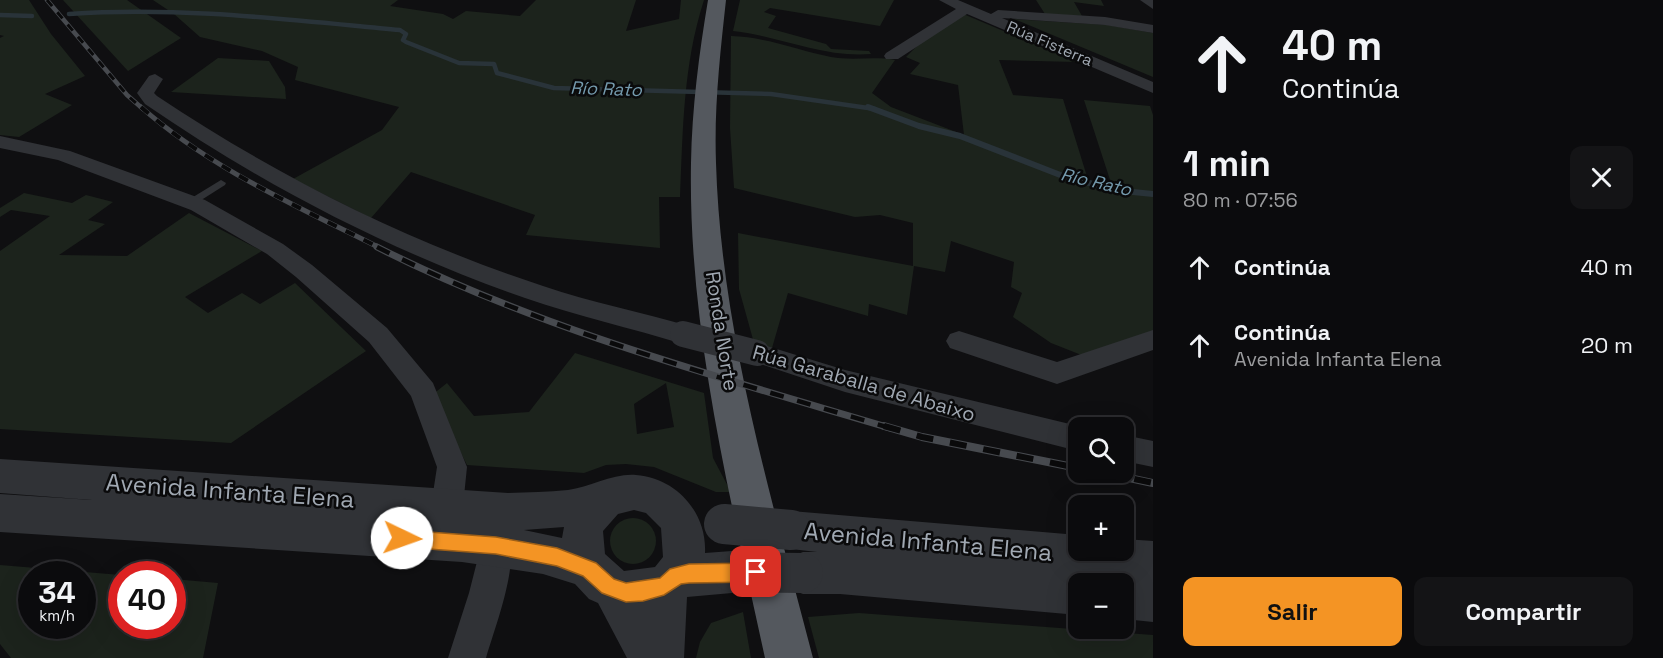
<!DOCTYPE html>
<html lang="es">
<meta charset="utf-8">
<style>
:root{--surface:#0b0b0d;--page:#141416;--text:#f1f3f6;--muted:#9a9b9d;--line:#2b2b2e;--accent:#f49424}
body{margin:0;font-family:"Space Grotesk",sans-serif;background:var(--page);color:var(--text);height:100vh;display:flex;flex-direction:column;font-size:22px;white-space:nowrap}
*{box-sizing:border-box;margin:0}
p{font-size:20px;color:var(--muted)}
.icon{flex:none;width:33px;height:33px;fill:none;stroke:currentColor;stroke-width:2;stroke-linecap:round;stroke-linejoin:round}
.map{position:relative;flex:1;overflow:hidden}
.details{display:flex;flex-direction:column;background:var(--surface);width:510px}
.details>*{flex:none}
.banner{background:#0b0b0d;color:var(--text);overflow:hidden}
.tools{position:absolute;left:1068px;top:417px;display:grid;gap:12px}
.tools a{display:grid;place-items:center;width:66px;height:66px;border-radius:12px;background:var(--surface);box-shadow:0 6px 24px #0002,0 0 0 2px var(--line);font-size:30px}
.speed{position:absolute;left:18px;top:561px;display:flex;gap:12px;font-size:30px;font-weight:700;text-align:center}
.speed>*{display:grid;place-content:center;width:78px;height:78px;border-radius:50%;background:var(--surface);box-shadow:0 6px 24px #0002,0 0 0 2px var(--line);line-height:1}
.speed small{font-size:15px;font-weight:400}
.speed .limit{border:9px solid #d22;background:#fff;color:#111}
.pin{position:absolute;display:grid;place-items:center;width:51px;height:51px;color:#fff;margin:-26px;border-radius:12px;box-shadow:0 3px 9px #0006}
.me{position:absolute;width:66px;margin:-33px;rotate:93deg;stroke-linejoin:round;filter:drop-shadow(0 0 4px #0008)}
.turn{display:flex;align-items:center;gap:21px;height:126px;padding:0 30px;font-size:27px}
.turn .icon{width:78px;height:78px;stroke-width:2.5}
.turn b{display:block;font-size:42px;line-height:51px}
.round{display:grid;place-items:center;flex:none;width:63px;height:63px;border-radius:12px;background:var(--page)}
.overview{display:flex;align-items:center;justify-content:space-between;height:102px;padding:0 30px}
h1{font-size:36px;font-weight:700;line-height:45px}
.primary-button{display:flex;gap:12px;margin-top:auto;padding:12px 30px}
.primary-button a{flex:1;height:69px;border-radius:12px;background:var(--accent);color:#111;font-size:24px;font-weight:700;line-height:69px;text-align:center}
.primary-button a+a{background:var(--page);color:var(--text)}
ul{padding:0;list-style:none}
li{display:flex;align-items:center;gap:18px;height:78px;padding:0 30px}
li div{flex:1}
li b{display:block;font-size:22px}
li em{font-style:normal}
main{display:flex;flex:1;min-height:0}
.map>svg:first-child{display:block}
.green{fill:#1c231c;fill-rule:evenodd}
.lines{fill:none;stroke-linecap:round;stroke-linejoin:round}
.stream-far1{stroke:#293339;stroke-width:4.5}
.stream{stroke:#293339;stroke-width:6}
.service{fill:#303236;fill-rule:evenodd}
.minor{fill:#303236;fill-rule:evenodd}
.tertiary{fill:#303236;fill-rule:evenodd}
.trunk{fill:#54585e;fill-rule:evenodd}
.rail-far3-casing{stroke:#474a4f;stroke-width:4.5}
.rail-far2-casing{stroke:#474a4f;stroke-width:5}
.rail-far1-casing{stroke:#474a4f;stroke-width:7}
.rail-casing{stroke:#474a4f;stroke-width:8}
.rail-far3{stroke:#0a0a0b;stroke-width:3;stroke-dasharray:8;stroke-linecap:butt}
.rail-far2{stroke:#0a0a0b;stroke-width:4;stroke-dasharray:10;stroke-linecap:butt}
.rail-far1{stroke:#0a0a0b;stroke-width:4.5;stroke-dasharray:14;stroke-linecap:butt}
.rail{stroke:#0a0a0b;stroke-width:6;stroke-dasharray:17;stroke-linecap:butt}
.minor-bridge{stroke:#303236;stroke-width:26}
.tertiary-bridge{stroke:#303236;stroke-width:40}
.route{fill:#f49424;stroke:#9f6017;stroke-width:1.5}
.labels{text-anchor:middle;stroke-width:5;stroke-linejoin:round;paint-order:stroke}
.far-street-label{font-size:16px;fill:#a0a8b2;stroke:#0a0a0b}
.far-water-label{font-size:18px;font-style:italic;fill:#759bae;stroke:#0a0a0b}
.street-label{font-size:20px;fill:#a0a8b2;stroke:#0a0a0b}
.near-street-label{font-size:24px;fill:#a0a8b2;stroke:#0a0a0b}
</style>
<main>
<div class="map">
<svg width="1153" height="658" viewBox="0 0 1153 658">
<rect width="100%" height="100%" fill="#0f0f11"/>
<g class="green">
<polygon points="0,0 29,0 51,34 85,76 45,94 72,105 19,137 0,135 0,38 4,36 0,35"/>
<polygon points="63,0 127,0 181,38 128,71"/>
<path d="M153,0H398L390,6L443,14L453,19L466,11L520,16L536,0H636L626,31L679,19L681,0H704C683,65 683,130 680,197H659L660,248L526,235L535,215L411,172L371,218L293,179L382,130L399,107L295,80L298,67L262,51L200,37L174,14Z"/>
<path d="M740,0H894L880,26L770,8L764,12L776,16L768,28L826,44L831,49L869,51L871,54C823,58 780,36 733,31Z"/>
<polygon points="1036,0 1101,0 1104,6 1074,2 1082,16 1045,14"/>
<path d="M961,13L1076,62L999,60L1013,95L1063,99L1089,183L1113,189L1084,100L1150,106L1153,115V333L1084,356L1051,343L1013,317L1022,293L1011,287L1014,262L951,241L945,272L914,266L907,315L869,304L868,316L788,293L772,348L754,343L739,289L738,233L913,266V223L880,215L855,217L734,188L730,128L731,36C766,37 797,50 831,57C852,61 874,56 895,60L872,93L891,107L964,135L958,85L910,74L920,63L906,57L922,41Z"/>
<polygon points="1014,19 1108,25 1153,33 1153,77"/>
<polygon points="218,58 269,61 285,87 286,99 171,92"/>
<polygon points="24,193 72,203 86,195 113,202 88,220 105,224 59,255 127,256 189,213 262,251 185,297 208,313 242,293 260,304 295,283 366,351 231,443 0,429 0,251 50,216 11,210 0,217 0,208"/>
<path d="M575,353L704,393L713,458L731,492H716L654,467L626,464L606,465L584,473L467,465L432,395L447,383L474,416L529,412ZM666,383L674,427L637,434L634,404Z"/>
<circle cx="633" cy="541" r="23"/>
<path d="M0,565L121,575L122,626H172L173,579L218,583L203,658H11L0,644ZM82,574V626H32V574Z"/>
<polygon points="743,612 751,658 696,658 700,642 711,623"/>
<polygon points="859,613 1153,635 1153,658 819,658 808,617"/>
</g>
<g class="lines">
<g class="stream-far1">
<path d="M69,14C179,6 291,20 400,30L406,34L403,40L406,42L459,63L494,64L497,73L554,88L771,94L875,109"/>
<polyline points="0,15 32,16"/>
</g>
<polyline class="stream" points="868,107 919,126 960,136 1068,178 1123,191 1153,194"/>
<polygon class="service" points="221,180 226,183 225,185 195,204 187,204 185,202"/>
<g class="minor">
<polygon points="939,0 958,0 991,14 998,10 1105,17 1153,25 1153,33 1105,25 1002,18 1153,82 1153,93 967,14 898,59 886,59 884,56 886,53 956,9"/>
<polygon points="1140,0 1153,0 1153,9"/>
<path d="M155,74L163,79L154,93L157,96C277,176 406,241 543,286C592,303 643,312 692,327L696,334L692,341L683,344C631,328 577,316 525,298C390,251 263,185 145,104L137,93L149,76Z"/>
<polygon points="0,136 70,151 205,200 283,244 312,265 387,328 433,383 467,467 463,506 458,516 447,521 436,516 431,506 437,467 411,396 369,342 296,277 267,254 191,210 58,160 0,148"/>
<polygon points="1153,330 1153,350 1057,384 950,348 946,341 950,334 959,331 1057,362"/>
<polygon points="757,343 845,370 1078,426 1081,428 1078,428 1078,451 845,392 748,360 744,353 748,346"/>
<polygon points="1124,435 1153,441 1153,467 1124,461"/>
<path d="M496,529L508,534C520,563 495,627 486,658H448L469,593L484,534Z"/>
</g>
<g class="tertiary">
<path d="M0,459L508,493C528,492 548,492 568,490C590,487 614,473 636,475C676,478 707,512 705,553L732,551L747,557L753,572L747,587L732,593L687,597L684,658H627L598,603L589,599L575,584L543,574L462,562L0,532V494L92,500L0,493ZM634,510L646,513L661,528L663,557L655,567L624,571L605,554L603,531L618,514ZM564,527L562,538L524,530Z"/>
<polygon points="791,511 1078,535 1078,550 1124,550 1124,539 1153,541 1153,622 1124,619 1124,584 1108,584 1114,579 1092,577 1096,584 1078,584 1078,615 840,594 803,594 788,588 782,573 788,558 803,552 817,552 791,549 777,544 771,530 777,516"/>
</g>
<path class="trunk" d="M708,0H726C720,55 714,108 716,163C721,331 771,496 813,658H765C730,496 688,330 691,163C692,108 699,54 708,0Z"/>
<g class="rail-far3-casing">
<polyline id="rail-far3" points="47,0 127,95 143,109"/>
</g>
<g class="rail-far2-casing">
<path id="rail-far2" d="M141,107C211,169 297,206 380,248"/>
</g>
<g class="rail-far1-casing">
<path id="rail-far1" d="M377,247C539,329 715,376 890,428"/>
</g>
<g class="rail-casing">
<g id="rail">
<polyline points="884,426 922,437 1078,468"/>
<polyline points="1101,472 1153,483"/>
</g>
</g>
<use href="#rail-far3" class="rail-far3"/>
<use href="#rail-far2" class="rail-far2"/>
<use href="#rail-far1" class="rail-far1"/>
<use href="#rail" class="rail"/>
<polyline class="minor-bridge" points="683,334 757,353"/>
<g class="tertiary-bridge">
<polyline points="724,524 791,530"/>
<polyline points="732,572 803,573"/>
</g>
</g>
<polygon class="route" points="402,530 496,537 557,548 596,563 614,579 626,583 660,578 670,569 689,564 756,563 762,566 765,572 762,579 756,582 689,583 681,584 664,595 643,601 626,602 602,593 583,576 557,566 496,554 402,547 395,544 393,538 395,532"/>
<g class="labels">
<g class="far-street-label">
<text transform="translate(1050 43) rotate(23)" y="6">Rúa Fisterra</text>
</g>
<g class="far-water-label">
<text transform="translate(606 89) rotate(2)" y="6">Río Rato</text>
<text transform="translate(1096 182) rotate(13)" y="6">Río Rato</text>
</g>
<g class="street-label">
<text transform="translate(722 331) rotate(81)" y="7">Ronda Norte</text>
<text transform="translate(864 383) rotate(16)" y="7">Rúa Garaballa de Abaixo</text>
</g>
<g class="near-street-label">
<text transform="translate(230 491) rotate(4)" y="8">Avenida Infanta Elena</text>
<text transform="translate(928 542) rotate(5)" y="8">Avenida Infanta Elena</text>
</g>
</g>
</svg>
<div class="tools">
<a><svg class="icon" aria-label="search" viewBox="0 0 24 24"><circle cx="10" cy="10" r="6"/><path d="M15 15l6 6"/></svg></a>
<a>+</a>
<a>−</a>
</div>
<div class="speed"><div>34<small>km/h</small></div><div class="limit">40</div></div>
<div class="pin" style="left:756px;top:572px;background:#d93025"><svg class="icon" aria-label="arrive" viewBox="0 0 24 24"><path d="M6 21V4h12l-3 4 3 4H6"/></svg></div>
<svg class="me" style="left:402px;top:538px" viewBox="-20 -20 40 40"><circle r="19" fill="#fff"/><path d="M0-13L10 11 0 6-10 11z" fill="#f49424"/></svg>
</div>
<section class="details">
<div class="banner">
<div class="turn"><svg class="icon" aria-label="ahead" viewBox="0 0 24 24"><path d="M12 20V5M6 11l6-6 6 6"/></svg><div><b>40 m</b>Continúa</div></div>
</div>
<div class="overview"><div><h1>1 min</h1><p>80 m · 07:56</p></div><a class="round"><svg class="icon" aria-label="close" viewBox="0 0 24 24"><path d="M6 6l12 12M18 6L6 18"/></svg></a></div>
<ul>
<li><svg class="icon" aria-label="ahead" viewBox="0 0 24 24"><path d="M12 20V5M6 11l6-6 6 6"/></svg><div><b>Continúa</b></div><em>40 m</em></li>
<li><svg class="icon" aria-label="ahead" viewBox="0 0 24 24"><path d="M12 20V5M6 11l6-6 6 6"/></svg><div><b>Continúa</b><p>Avenida Infanta Elena</p></div><em>20 m</em></li>
</ul>
<div class="primary-button"><a>Salir</a><a>Compartir</a></div>
</section>
</main>
